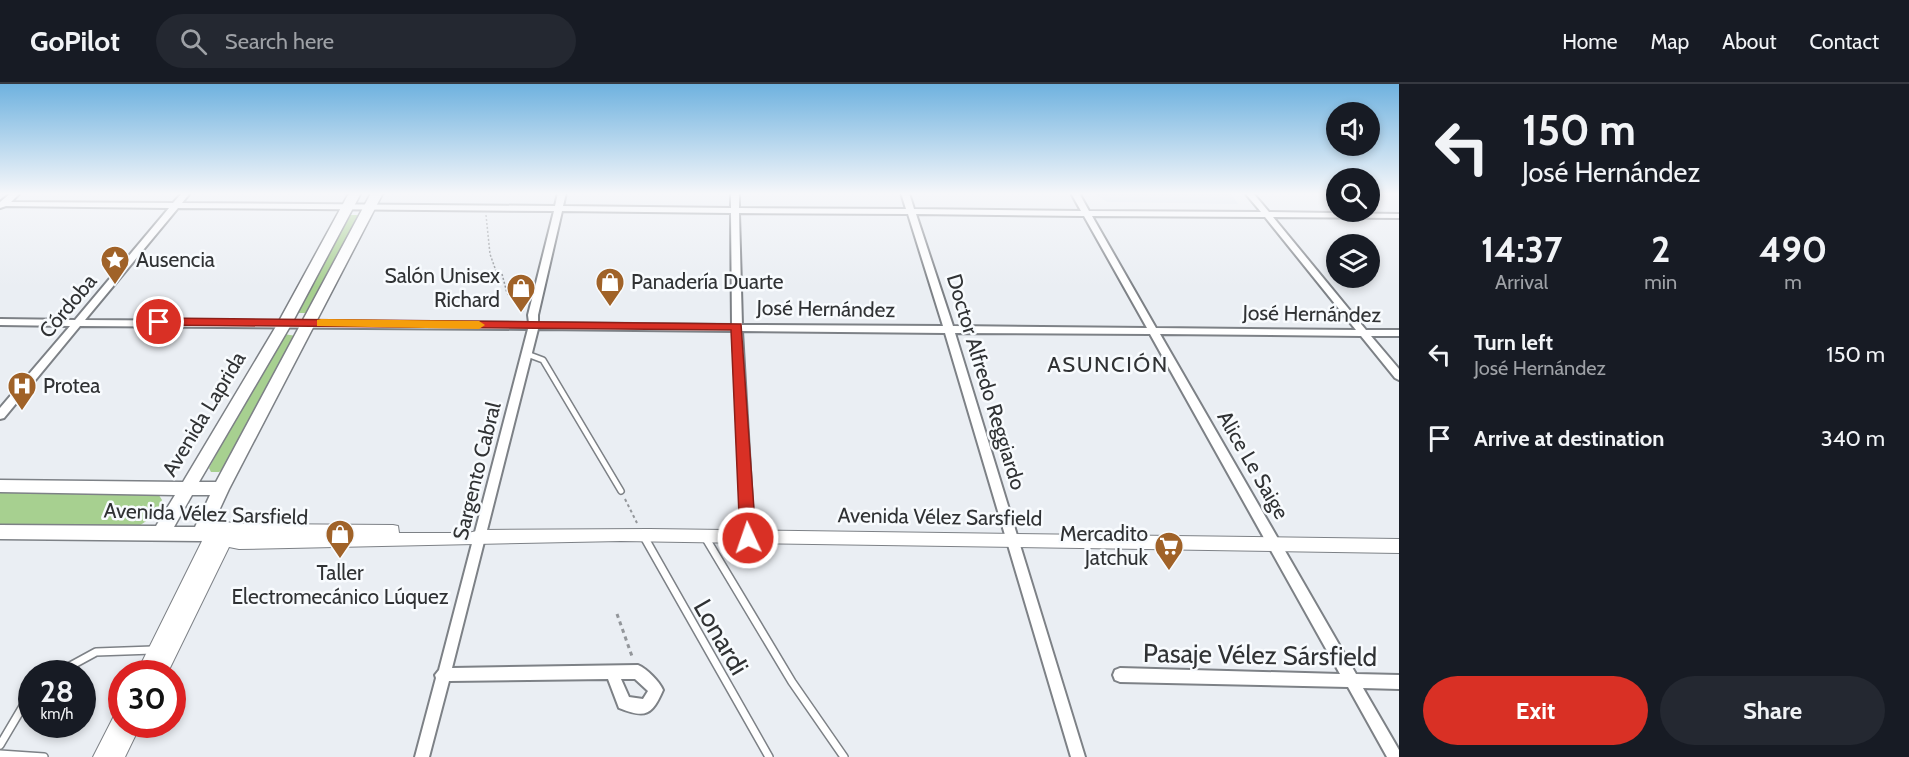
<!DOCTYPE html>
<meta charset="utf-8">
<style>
:root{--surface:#171b24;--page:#242831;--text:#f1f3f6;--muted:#9ea1a6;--line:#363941;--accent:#d93025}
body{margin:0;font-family:Cabin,sans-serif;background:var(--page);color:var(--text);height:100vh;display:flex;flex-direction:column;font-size:22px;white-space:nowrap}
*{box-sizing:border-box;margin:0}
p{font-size:20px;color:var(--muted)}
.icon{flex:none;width:33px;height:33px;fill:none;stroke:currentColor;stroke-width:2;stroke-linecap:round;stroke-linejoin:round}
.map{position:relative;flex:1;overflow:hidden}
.panel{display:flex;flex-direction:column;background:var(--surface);width:510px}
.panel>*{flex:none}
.banner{background:#171b24;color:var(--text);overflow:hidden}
.buttons{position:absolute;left:1326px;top:18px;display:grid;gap:12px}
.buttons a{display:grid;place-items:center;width:54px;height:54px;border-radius:50%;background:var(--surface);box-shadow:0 3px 9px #0003;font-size:30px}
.speed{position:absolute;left:18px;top:576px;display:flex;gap:12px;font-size:30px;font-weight:700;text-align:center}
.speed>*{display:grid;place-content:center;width:78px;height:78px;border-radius:50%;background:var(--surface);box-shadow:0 3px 9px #0003;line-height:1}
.speed small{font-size:15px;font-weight:400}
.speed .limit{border:9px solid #d22;background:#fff;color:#111}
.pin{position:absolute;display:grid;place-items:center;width:51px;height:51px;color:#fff;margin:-26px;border:3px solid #fff;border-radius:50%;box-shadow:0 2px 6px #0007}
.me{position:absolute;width:66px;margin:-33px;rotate:357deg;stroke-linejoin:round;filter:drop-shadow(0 0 4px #0008)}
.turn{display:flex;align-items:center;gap:21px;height:126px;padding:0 24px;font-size:27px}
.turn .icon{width:78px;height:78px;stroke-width:2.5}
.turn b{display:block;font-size:42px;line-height:51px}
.eta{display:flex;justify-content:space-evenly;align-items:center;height:102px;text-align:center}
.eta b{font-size:36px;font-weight:700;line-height:42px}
.action{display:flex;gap:12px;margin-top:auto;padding:12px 24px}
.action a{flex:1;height:69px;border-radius:36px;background:var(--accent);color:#fff;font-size:24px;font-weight:700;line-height:69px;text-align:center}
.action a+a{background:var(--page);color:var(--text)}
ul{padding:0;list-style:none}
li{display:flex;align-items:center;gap:18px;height:84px;padding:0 24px}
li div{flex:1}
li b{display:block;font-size:22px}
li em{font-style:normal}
header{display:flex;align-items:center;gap:36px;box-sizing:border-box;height:84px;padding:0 30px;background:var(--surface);border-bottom:2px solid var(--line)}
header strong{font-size:28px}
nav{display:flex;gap:33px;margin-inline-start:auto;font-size:21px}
.search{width:420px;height:54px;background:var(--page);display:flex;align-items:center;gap:15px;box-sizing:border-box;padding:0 21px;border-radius:33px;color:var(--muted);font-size:22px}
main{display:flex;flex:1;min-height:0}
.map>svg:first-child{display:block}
.built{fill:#d8e2ed}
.green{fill:#a7d090}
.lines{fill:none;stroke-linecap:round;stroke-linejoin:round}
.service-far1-casing{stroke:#7d8186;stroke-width:8}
.service-casing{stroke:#7d8186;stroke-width:10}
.minor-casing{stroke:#7d8186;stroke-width:4}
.tertiary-casing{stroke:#7d8186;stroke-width:2}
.secondary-casing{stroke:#7d8186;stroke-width:3}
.path-far2{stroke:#93969a;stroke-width:1.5;stroke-dasharray:2 2;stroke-linecap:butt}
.path-far1{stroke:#93969a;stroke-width:2;stroke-dasharray:3 3;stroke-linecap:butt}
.path{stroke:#93969a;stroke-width:3;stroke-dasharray:4 4;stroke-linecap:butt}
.service-far1{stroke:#fff;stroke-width:5}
.service{stroke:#fff;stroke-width:7}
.minor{fill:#fff;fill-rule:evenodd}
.tertiary{fill:#fff;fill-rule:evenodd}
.secondary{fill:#fff;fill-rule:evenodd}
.route{fill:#d93025;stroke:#8d1f18;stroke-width:1.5}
.slow{fill:#f59e0b}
.labels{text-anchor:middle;stroke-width:5;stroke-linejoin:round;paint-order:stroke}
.poi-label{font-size:21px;fill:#303234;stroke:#f8fbfe;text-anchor:start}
.street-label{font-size:21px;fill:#303234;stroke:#f8fbfe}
.neighbourhood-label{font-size:22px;letter-spacing:1.5px;fill:#303234;stroke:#f8fbfe}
.near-street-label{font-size:26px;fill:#303234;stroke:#f8fbfe}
</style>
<header>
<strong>GoPilot</strong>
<div class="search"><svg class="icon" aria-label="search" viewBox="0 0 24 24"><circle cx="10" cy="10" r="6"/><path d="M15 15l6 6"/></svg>Search here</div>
<nav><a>Home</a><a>Map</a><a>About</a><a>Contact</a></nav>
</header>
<main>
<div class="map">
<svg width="1399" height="673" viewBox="0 0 1399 673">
<rect width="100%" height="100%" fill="#eaeef3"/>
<polygon class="built" points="1094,109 1231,109 1238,120 1107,118"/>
<g class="green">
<polygon points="350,131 357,131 359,134 309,226 305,229 297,229 295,226 346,133"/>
<polygon points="284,250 296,252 225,384 219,388 211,388 209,384 281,251"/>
<polygon points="0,407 157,408 162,416 155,431 139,442 0,441"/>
</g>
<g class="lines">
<g class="service-far1-casing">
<polyline id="service-far1" points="527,270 543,276 621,407"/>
</g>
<g class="service-casing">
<g id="service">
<polyline points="643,451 769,673"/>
<polyline points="705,453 792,598 844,673"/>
<polyline points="41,590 43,586 63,586 96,568 153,566"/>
<polyline points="0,661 32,607"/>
<polyline points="0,670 44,673"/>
</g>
</g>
<g class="minor-casing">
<path id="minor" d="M11,109H20L11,118L173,119L182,109H190L182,119L555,122L558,109H566L563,122L731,124V109H739V124L906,125L901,109H909L914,125L1081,127L1071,109H1079L1089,127L1261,128L1245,109H1253L1269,128L1399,130V134L1273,133L1366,246H1399V252H1371L1399,285V296L1395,294L1361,252L1160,250L1356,590L1399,591V605L1363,604L1399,666V673H1387L1348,603L1120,598L1115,596L1113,591L1115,586L1120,584L1340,590L1150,250L955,249L1085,673H1071L945,249L742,247L754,454L752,458L748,459L744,458L742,454L733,247L538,245L452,584L638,581C647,585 659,597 663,606C652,631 646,635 619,624L608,595L449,597L429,673H415L436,594L435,591L439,586L528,245L80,242L4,334L0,335V324L70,242L0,241V235L75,236L169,124L6,122L0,124V118ZM178,124L554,127L528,231L529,239L85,236ZM562,127L731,129L732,241L538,239V231ZM739,129L908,130L943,242L742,241ZM916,130L1084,132L1147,244L953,242ZM1092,132L1265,133L1356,246L1156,244ZM621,595H635L648,607L643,615L629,613Z"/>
</g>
<g class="tertiary-casing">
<g id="tertiary">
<polygon points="203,436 245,440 393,441 398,442 399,449 468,449 481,446 649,445 1399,455 1399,469 621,457 239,465 229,463 167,590 136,590 202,457 195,455 192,450 197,445 198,438"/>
<polygon points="122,625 122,640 141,640 125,673 93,673 116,628"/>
</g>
</g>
<g class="secondary-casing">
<path id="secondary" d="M349,109H361L292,239L199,398H216L371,109H383L229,405L206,455L200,457L0,455V441L156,442L175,411L0,408V396L183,398L278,239ZM192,411H210L195,443H174Z"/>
</g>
<polyline class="path-far2" points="486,131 490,170 496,187 502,190 507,209 523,228"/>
<polyline class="path-far1" points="625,415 637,439"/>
<polyline class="path" points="617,530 633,575"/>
<use href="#service-far1" class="service-far1"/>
<use href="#service" class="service"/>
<use href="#minor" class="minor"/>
<use href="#tertiary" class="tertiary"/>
<use href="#secondary" class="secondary"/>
</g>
<linearGradient id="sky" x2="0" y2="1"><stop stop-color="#6fb2df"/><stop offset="0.54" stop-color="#f6f7fa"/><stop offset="1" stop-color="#f6f7fa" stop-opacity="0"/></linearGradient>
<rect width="1399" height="203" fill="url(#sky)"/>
<polygon class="route" points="159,234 741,240 756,454 753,459 748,460 742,459 740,454 731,246 155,241 153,238"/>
<polygon class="slow" points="321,235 479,237 485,241 479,245 317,242 317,236"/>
<defs>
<g id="sight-pin" transform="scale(1.5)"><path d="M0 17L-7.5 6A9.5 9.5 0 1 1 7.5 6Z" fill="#a06228" stroke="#f8fbfe"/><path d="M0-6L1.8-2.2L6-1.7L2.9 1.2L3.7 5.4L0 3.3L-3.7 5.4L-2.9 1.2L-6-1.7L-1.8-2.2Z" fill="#fff"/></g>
<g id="shop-pin" transform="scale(1.5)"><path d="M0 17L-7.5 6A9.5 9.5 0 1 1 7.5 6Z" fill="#a06228" stroke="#f8fbfe"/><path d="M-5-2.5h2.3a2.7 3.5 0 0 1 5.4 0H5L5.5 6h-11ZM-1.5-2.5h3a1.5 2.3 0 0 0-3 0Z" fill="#fff"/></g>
<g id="hospital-pin" transform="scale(1.5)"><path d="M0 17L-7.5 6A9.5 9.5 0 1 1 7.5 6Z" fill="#a06228" stroke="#f8fbfe"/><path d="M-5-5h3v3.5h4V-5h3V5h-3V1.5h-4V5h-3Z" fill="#fff"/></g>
<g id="supermarket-pin" transform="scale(1.5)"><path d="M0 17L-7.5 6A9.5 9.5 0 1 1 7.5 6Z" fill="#a06228" stroke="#f8fbfe"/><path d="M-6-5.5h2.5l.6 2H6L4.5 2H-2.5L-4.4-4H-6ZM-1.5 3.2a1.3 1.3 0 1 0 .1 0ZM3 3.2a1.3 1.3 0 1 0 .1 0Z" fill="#fff"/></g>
</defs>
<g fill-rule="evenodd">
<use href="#sight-pin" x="115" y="176"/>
<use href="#shop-pin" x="610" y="198"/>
<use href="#shop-pin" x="521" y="204"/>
<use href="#hospital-pin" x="22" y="302"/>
<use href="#shop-pin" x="340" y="450"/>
<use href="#supermarket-pin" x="1169" y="462"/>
</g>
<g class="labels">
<g class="poi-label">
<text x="136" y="183">Ausencia</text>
<text x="500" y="199" text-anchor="end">Salón Unisex<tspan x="500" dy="24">Richard</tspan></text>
<text x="631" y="205">Panadería Duarte</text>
<text x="43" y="309">Protea</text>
<text x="1148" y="457" text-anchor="end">Mercadito<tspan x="1148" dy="24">Jatchuk</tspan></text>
<text x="340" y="496" text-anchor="middle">Taller<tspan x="340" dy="24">Electromecánico Lúquez</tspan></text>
</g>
<g class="street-label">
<text transform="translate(68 222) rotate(-50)" y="7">Córdoba</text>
<text transform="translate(826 225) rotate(1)" y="7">José Hernández</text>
<text transform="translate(1312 230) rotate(1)" y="7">José Hernández</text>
<text transform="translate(986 298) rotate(73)" y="7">Doctor Alfredo Reggiardo</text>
<text transform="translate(204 330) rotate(-59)" y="7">Avenida Laprida</text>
<text transform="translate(1253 381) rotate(60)" y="7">Alice Le Saige</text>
<text transform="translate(477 387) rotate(-76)" y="7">Sargento Cabral</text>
<text transform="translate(206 430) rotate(2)" y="7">Avenida Vélez Sarsfield</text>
<text transform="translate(940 433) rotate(1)" y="7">Avenida Vélez Sarsfield</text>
</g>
<g class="neighbourhood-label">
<text x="1108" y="288">ASUNCIÓN</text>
</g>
<g class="near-street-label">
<text transform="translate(721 553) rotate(60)" y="9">Lonardi</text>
<text transform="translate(1260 571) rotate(1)" y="9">Pasaje Vélez Sársfield</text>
</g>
</g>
</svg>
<div class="buttons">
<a><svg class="icon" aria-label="sound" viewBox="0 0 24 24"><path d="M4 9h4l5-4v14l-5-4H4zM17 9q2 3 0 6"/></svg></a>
<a><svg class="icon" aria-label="search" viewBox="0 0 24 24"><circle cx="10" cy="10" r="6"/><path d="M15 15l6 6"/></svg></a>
<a><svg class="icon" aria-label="layers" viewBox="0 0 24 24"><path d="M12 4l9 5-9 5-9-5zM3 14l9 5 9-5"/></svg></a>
</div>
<div class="speed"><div>28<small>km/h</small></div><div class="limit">30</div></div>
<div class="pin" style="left:159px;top:238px;background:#d93025"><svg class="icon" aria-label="arrive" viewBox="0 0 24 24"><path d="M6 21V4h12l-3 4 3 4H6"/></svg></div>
<svg class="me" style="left:748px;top:454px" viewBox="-20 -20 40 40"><circle r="17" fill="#d93025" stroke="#fff" stroke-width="3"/><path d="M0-11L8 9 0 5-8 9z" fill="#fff"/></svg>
</div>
<section class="panel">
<div class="banner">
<div class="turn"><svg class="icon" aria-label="left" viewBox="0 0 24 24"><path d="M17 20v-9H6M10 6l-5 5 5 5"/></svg><div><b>150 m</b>José Hernández</div></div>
</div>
<div class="eta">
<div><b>14:37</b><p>Arrival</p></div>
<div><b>2</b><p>min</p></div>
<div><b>490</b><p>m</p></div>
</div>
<ul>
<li><svg class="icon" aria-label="left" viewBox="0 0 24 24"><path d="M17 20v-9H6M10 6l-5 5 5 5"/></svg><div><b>Turn left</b><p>José Hernández</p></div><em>150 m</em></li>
<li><svg class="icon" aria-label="arrive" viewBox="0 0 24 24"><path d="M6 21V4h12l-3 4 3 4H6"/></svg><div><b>Arrive at destination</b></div><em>340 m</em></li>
</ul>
<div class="action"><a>Exit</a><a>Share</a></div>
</section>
</main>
